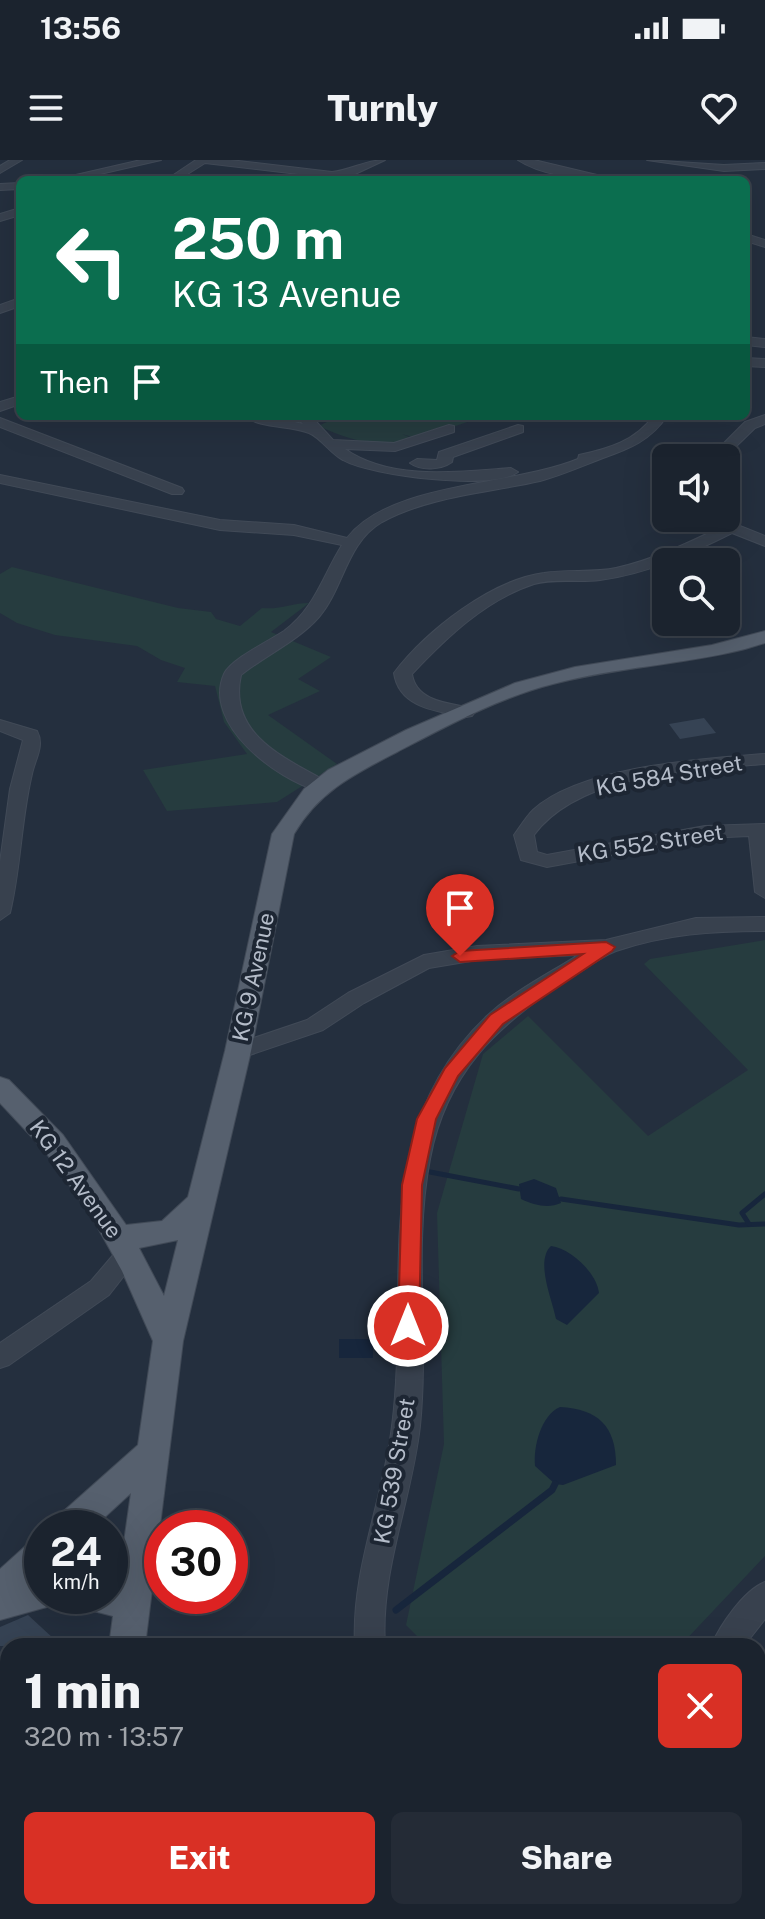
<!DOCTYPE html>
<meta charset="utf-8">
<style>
:root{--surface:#1b232e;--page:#242b36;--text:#f1f3f6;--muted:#a0a4aa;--line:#39404a;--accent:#d93025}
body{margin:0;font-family:"Public Sans",sans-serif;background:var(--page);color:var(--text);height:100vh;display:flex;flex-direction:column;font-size:30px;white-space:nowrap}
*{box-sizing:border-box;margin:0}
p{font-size:26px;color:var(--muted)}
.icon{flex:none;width:44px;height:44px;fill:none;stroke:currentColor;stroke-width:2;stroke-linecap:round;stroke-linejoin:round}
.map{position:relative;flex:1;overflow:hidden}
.side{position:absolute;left:0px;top:1478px;width:766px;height:282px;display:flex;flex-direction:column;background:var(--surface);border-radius:24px 24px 0 0;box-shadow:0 8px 32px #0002,0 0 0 2px var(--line)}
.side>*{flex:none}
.hud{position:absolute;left:16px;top:16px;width:734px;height:244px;border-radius:12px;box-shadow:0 8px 32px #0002,0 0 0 2px var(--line);background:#0b6e4f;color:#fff;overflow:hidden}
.fabs{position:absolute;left:652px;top:284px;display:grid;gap:16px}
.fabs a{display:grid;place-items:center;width:88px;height:88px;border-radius:12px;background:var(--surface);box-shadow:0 8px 32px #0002,0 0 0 2px var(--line);font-size:40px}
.speed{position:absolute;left:24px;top:1350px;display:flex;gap:16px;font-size:40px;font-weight:700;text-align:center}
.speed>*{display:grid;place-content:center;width:104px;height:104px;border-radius:50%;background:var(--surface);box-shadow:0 8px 32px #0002,0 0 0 2px var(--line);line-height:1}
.speed small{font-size:20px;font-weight:400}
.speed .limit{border:12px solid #d22;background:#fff;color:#111}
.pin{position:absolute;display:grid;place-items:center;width:68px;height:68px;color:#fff;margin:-82px -34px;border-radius:50% 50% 50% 0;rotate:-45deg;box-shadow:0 0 8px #0007}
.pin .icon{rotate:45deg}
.me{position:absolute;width:88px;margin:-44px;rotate:0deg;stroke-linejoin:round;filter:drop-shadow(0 0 6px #0008)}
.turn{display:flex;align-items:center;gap:28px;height:168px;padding:0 24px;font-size:36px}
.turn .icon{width:104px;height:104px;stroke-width:2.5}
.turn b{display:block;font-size:56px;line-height:68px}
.then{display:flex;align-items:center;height:76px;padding:0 24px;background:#0003;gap:16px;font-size:30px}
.round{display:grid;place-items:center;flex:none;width:84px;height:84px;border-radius:12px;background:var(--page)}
.head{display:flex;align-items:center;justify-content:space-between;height:136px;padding:0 24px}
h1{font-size:48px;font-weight:800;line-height:60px}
.button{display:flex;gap:16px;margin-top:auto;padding:16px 24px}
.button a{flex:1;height:92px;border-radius:12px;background:var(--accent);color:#fff;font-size:32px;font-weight:800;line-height:92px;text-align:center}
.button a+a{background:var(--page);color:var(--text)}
.status{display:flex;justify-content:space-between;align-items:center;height:56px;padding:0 40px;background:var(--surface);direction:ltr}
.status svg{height:22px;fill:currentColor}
header{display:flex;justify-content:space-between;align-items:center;height:104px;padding:0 24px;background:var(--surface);font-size:36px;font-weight:800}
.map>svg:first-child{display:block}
.green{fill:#263c3f}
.water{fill:#17263c}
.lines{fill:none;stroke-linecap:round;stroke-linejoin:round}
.stream-far1{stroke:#17263c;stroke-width:5}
.stream{stroke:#17263c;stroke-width:7}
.building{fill:#364354}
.minor-casing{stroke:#414a57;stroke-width:2}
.major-casing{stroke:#414a57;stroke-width:2}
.minor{fill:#38414e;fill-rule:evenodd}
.major{fill:#56606e;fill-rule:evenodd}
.route{fill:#d93025;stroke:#8d1f18;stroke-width:2}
.labels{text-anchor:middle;stroke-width:8;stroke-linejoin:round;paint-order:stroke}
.street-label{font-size:22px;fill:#b4bcc9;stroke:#1d2633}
</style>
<div class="status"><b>13:56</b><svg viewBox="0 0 49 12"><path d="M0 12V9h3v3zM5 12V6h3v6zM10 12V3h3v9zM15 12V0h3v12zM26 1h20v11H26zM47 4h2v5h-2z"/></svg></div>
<header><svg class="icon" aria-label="menu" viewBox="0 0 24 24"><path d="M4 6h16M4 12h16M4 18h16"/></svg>Turnly<svg class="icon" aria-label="heart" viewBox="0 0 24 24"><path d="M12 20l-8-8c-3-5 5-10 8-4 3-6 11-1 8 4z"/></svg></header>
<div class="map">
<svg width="765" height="1759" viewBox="0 0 765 1759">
<rect width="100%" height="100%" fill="#242f3e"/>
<g class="green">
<path d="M340,256H469L470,261L419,279L402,274L414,279C378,290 351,280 318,266Z"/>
<path d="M12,407L178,448L211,452L216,459L240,466L262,448C279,450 292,443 309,443L271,472L331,497L298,519L320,531L268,555L337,604L277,642L167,651L143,610L247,594L224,562L215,526L177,522L185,508L161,500L137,486L55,475L17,463L0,453V414Z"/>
<polygon points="765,780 765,1396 680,1486 427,1486 406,1465 444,1284 437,1053 483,894 528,856 648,976 748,910 644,804 650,799"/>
</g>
<g class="water">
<path d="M534,1019L556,1028L561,1043C548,1049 534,1045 521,1039L519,1024Z"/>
<path d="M551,1086C570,1088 597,1113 599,1133L567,1165L556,1159C552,1139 535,1101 551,1086Z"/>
<rect x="339" y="1179" width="34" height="19"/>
<path d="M560,1247C598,1249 616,1266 616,1305L563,1325L555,1324L535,1306C533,1287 541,1255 560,1247Z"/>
</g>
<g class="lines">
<g class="stream-far1">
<polyline points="430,1012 519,1029"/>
<polyline points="561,1039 739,1065 765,1064"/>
<polyline points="749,1064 742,1053 765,1034"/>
</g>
<polyline class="stream" points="396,1450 552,1330 555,1324"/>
</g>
<g class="building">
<polygon points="704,558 716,573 680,579 669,564"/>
<polygon points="28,1455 54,1479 49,1486 0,1486 0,1467"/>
</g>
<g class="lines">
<g class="minor-casing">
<g id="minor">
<polygon points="10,0 22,0 0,13 0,6"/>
<polygon points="141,0 161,0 74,20 54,20"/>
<path d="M196,0H230L332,12C351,10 366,0 385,0L353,15L332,18L205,3L178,20H166Z"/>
<path d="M518,0H534L618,20C587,20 544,17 518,0Z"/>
<polygon points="647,0 724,5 765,3 765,9 724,11"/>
<polygon points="20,23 20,29 0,30 0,24"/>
<polygon points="20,48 20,55 0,61 0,54"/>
<polygon points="746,74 765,80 765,87 746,81"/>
<polygon points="20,138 20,146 0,153 0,145"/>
<polygon points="746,177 765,179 765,187 746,185"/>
<polygon points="746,198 765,199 765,207 746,206"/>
<polygon points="20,236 20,244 0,251 0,242"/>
<polygon points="765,255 765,264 755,268 724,298 709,298 745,262"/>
<path d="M244,256H269L303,264L296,256H311L333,280L394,283L449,265L454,266V272L395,291L345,289C391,321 458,312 511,308L518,312C494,331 371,316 343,300C331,294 321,278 309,273C290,265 261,269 244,256Z"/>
<path d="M653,256H667C651,280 629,289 603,298C582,306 562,315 540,321C487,333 430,336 382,362C346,383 344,428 319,457C298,481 266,495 241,515C228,573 282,597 326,621L328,625L326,629L319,631C277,620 202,564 224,514C231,499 269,481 284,471C315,448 322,417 342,385L294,375L220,370L0,323V315L220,360L294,365L347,378C390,322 513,326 578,299L579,295C607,289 636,281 653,256Z"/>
<polygon points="0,258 182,328 184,331 182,334 172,334 0,267"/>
<path d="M518,265L523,266V272L453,297L452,302C441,310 421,311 410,303L417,299L437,300L439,292Z"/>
<path d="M700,358H720L765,376V386L732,373C690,394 647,414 600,420C578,423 555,418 534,424C485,440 446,478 412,514C416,542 449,543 472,548L475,552L472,556L466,557C437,551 399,548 394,513C426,471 491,420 544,413C568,409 592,413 616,408C652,400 686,384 719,368Z"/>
<path d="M0,560L37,571C45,586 35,599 32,614C21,660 21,707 10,753L0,760V702L10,629L23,580L0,571Z"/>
<path d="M765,594V604C694,610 580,613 534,675L537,692L547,695L705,666L765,664V738L755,732L749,676L705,678L547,707L521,700L514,675C520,667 526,657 533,650C581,606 702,599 765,594Z"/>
<path d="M765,757V771C712,771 667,774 616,791C600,797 584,810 569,819C498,864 446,913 430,999C413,1087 429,1177 420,1266C412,1340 380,1410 385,1486H355C351,1410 383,1341 392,1266C411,1120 366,969 488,855C514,831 548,814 578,795L477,800L429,808L364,843L323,870L238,899L230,896L227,891L230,886L307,860L348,833L424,795L477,786L606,780L696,758Z"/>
<polygon points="129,1084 138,1087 141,1094 109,1135 9,1205 0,1208 0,1183 91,1121 120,1087"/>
<path d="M765,1422V1459L744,1486H711C720,1465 744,1430 765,1422Z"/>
</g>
</g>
<g class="major-casing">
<g id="major">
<path d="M765,471V483L745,489C682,505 616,507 553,524C498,538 447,566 397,592C355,614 319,631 294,674L251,891L183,1181L145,1486H109L113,1456L78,1447L73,1436H110V1423L118,1424L131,1333L93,1368H52L57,1357L138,1285L153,1181L122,1111L89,1052L44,990L0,943V917L9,920L63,975L126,1065L162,1061L188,1037L225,891L272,674L304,629L328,610L406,570L515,523L575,507L712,485ZM178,1080L164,1136L139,1088Z"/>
<polygon points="42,1377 42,1415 39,1418 42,1418 42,1436 59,1436 54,1445 0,1460 0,1409 30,1382"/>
<polygon points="8,1742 8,1752 46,1752 43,1759 0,1759"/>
<polygon points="71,1752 119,1752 116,1759 68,1759"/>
<polygon points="187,1752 231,1752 234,1759 190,1759"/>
</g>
</g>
<use href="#minor" class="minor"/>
<use href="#major" class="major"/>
</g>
<polygon class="route" points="606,782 615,787 612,791 503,864 458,916 436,959 422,1025 419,1166 416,1172 408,1175 401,1172 398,1166 402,1025 417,959 445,908 490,855 583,794 460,802 452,796 460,791"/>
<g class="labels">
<g class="street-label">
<text transform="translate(669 615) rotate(-10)" y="8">KG 584 Street</text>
<text transform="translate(650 683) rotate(-9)" y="8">KG 552 Street</text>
<text transform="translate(253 817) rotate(-78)" y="8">KG 9 Avenue</text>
<text transform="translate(76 1019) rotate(54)" y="8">KG 12 Avenue</text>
<text transform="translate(394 1311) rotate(-80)" y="8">KG 539 Street</text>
</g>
</g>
</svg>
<div class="fabs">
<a><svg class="icon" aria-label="sound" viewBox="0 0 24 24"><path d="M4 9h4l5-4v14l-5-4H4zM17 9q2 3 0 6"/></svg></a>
<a><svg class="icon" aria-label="search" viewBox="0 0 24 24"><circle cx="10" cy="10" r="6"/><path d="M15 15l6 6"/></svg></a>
</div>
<div class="speed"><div>24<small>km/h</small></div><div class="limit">30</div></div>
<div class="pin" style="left:460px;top:796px;background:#d93025"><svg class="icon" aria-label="arrive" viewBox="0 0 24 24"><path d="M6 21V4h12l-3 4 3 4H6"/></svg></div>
<svg class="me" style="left:408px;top:1166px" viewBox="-20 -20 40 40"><circle r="17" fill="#d93025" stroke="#fff" stroke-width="3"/><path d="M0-11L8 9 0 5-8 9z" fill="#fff"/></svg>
<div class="hud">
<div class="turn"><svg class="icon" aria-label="left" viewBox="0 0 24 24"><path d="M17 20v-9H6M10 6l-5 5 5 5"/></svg><div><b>250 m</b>KG 13 Avenue</div></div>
<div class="then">Then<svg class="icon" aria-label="arrive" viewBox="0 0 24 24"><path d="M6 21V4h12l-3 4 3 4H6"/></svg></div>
</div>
<section class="side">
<div class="head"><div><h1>1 min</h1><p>320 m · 13:57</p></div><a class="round" style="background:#d93025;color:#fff"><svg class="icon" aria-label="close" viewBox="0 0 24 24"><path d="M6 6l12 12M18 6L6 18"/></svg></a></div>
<div class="button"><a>Exit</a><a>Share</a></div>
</section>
</div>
